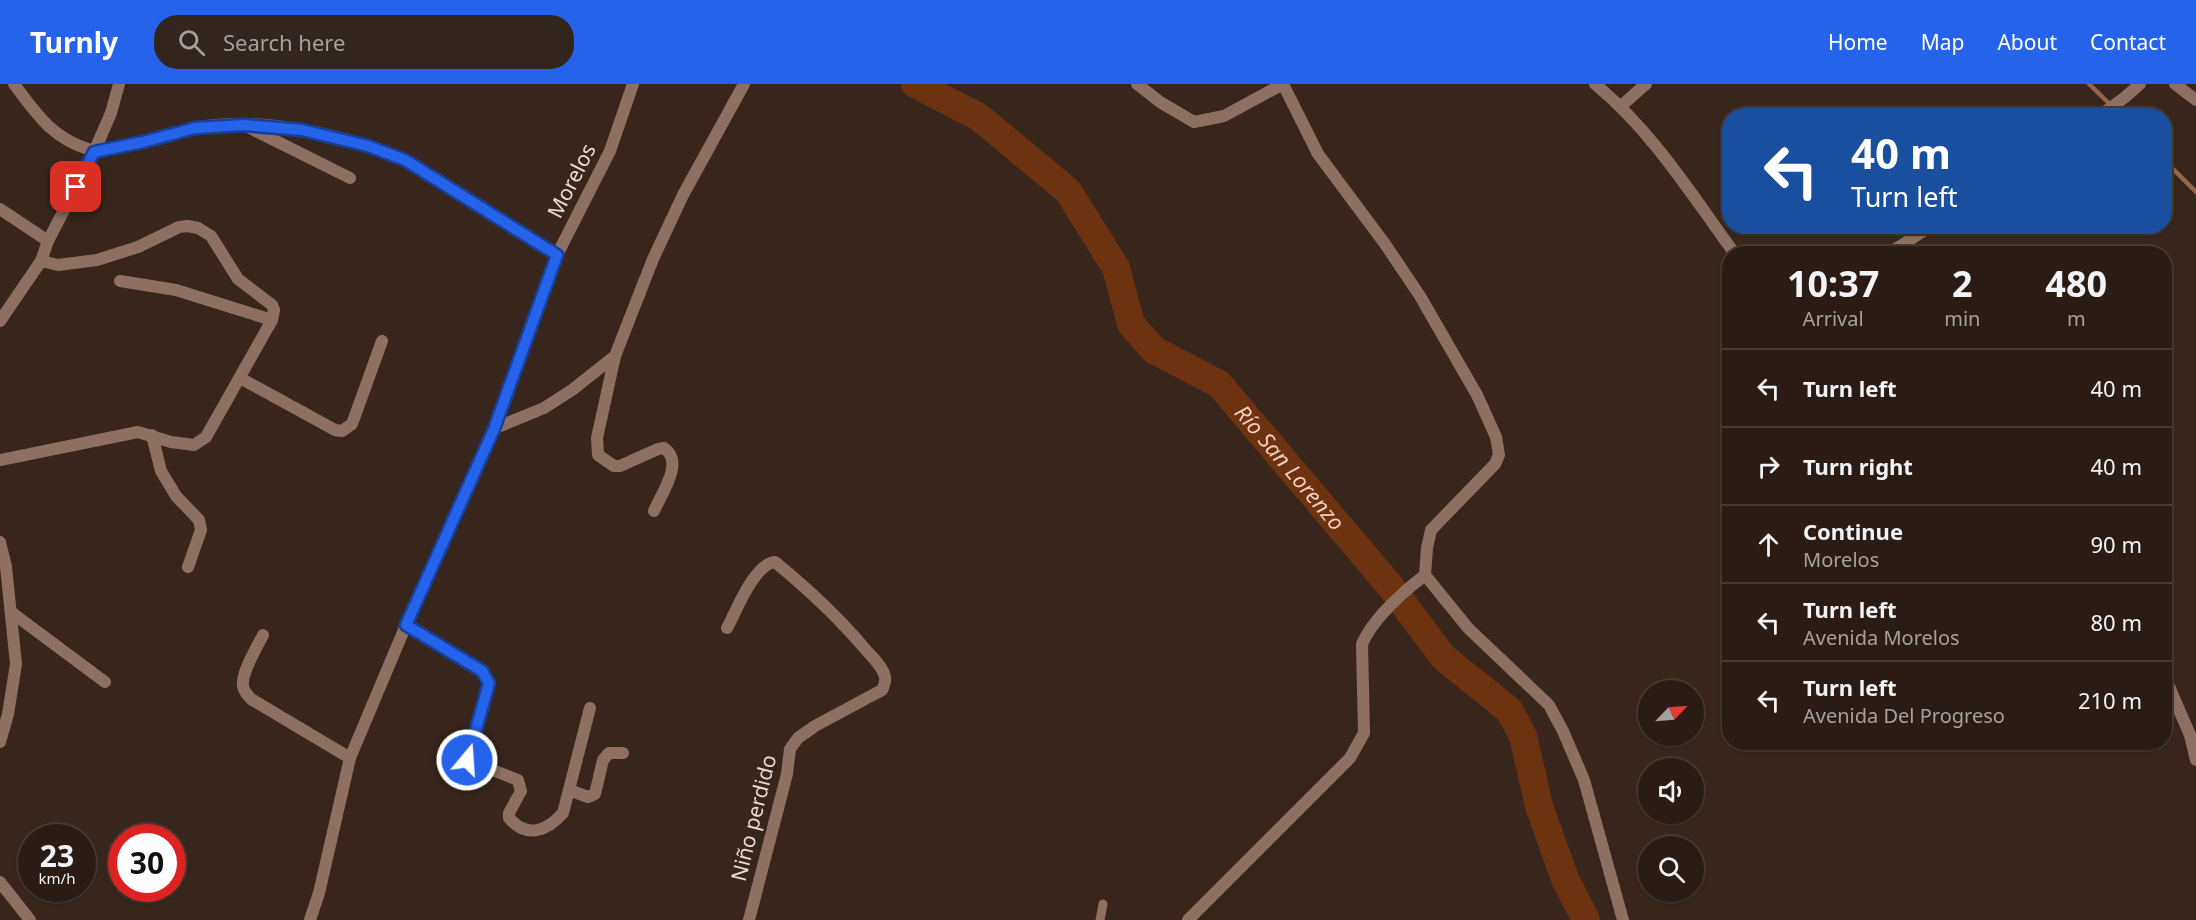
<!DOCTYPE html>
<meta charset="utf-8">
<style>
:root{--surface:#2a1c15;--page:#32251e;--text:#f1f3f6;--muted:#a5a1a0;--line:#463a34;--accent:#2563eb}
body{margin:0;font-family:"Noto Sans",sans-serif;background:var(--page);color:var(--text);height:100vh;display:flex;flex-direction:column;font-size:22px;white-space:nowrap}
*{box-sizing:border-box;margin:0}
p{font-size:20px;color:var(--muted)}
.icon{flex:none;width:33px;height:33px;fill:none;stroke:currentColor;stroke-width:2;stroke-linecap:round;stroke-linejoin:round}
.map{position:relative;flex:1;overflow:hidden}
.panel{position:absolute;left:1722px;top:162px;width:450px;height:504px;display:flex;flex-direction:column;background:var(--surface);border-radius:24px;box-shadow:0 2px 4px #0004,0 0 0 2px var(--line)}
.panel>*{flex:none}
.banner{position:absolute;left:1722px;top:24px;width:450px;height:126px;border-radius:24px;box-shadow:0 2px 4px #0004,0 0 0 2px var(--line);background:#1a4fa0;color:#fff;overflow:hidden}
.needle{width:39px;rotate:65deg}
.tools{position:absolute;left:1638px;top:596px;display:grid;gap:12px}
.tools a{display:grid;place-items:center;width:66px;height:66px;border-radius:50%;background:var(--surface);box-shadow:0 2px 4px #0004,0 0 0 2px var(--line);font-size:30px}
.speed{position:absolute;left:18px;top:740px;display:flex;gap:12px;font-size:30px;font-weight:700;text-align:center}
.speed>*{display:grid;place-content:center;width:78px;height:78px;border-radius:50%;background:var(--surface);box-shadow:0 2px 4px #0004,0 0 0 2px var(--line);line-height:1}
.speed small{font-size:15px;font-weight:400}
.speed .limit{border:9px solid #d22;background:#fff;color:#111}
.pin{position:absolute;display:grid;place-items:center;width:51px;height:51px;color:#fff;margin:-26px;border-radius:12px;box-shadow:0 3px 9px #0006}
.me{position:absolute;width:66px;margin:-33px;rotate:18deg;stroke-linejoin:round;filter:drop-shadow(0 0 4px #0008)}
.turn{display:flex;align-items:center;gap:21px;height:126px;padding:0 30px;font-size:27px}
.turn .icon{width:78px;height:78px;stroke-width:2.5}
.turn b{display:block;font-size:42px;line-height:51px}
.eta{display:flex;justify-content:space-evenly;align-items:center;height:102px;text-align:center}
.eta b{font-size:36px;font-weight:700;line-height:42px}
ul{padding:0;list-style:none}
li{display:flex;align-items:center;gap:18px;height:78px;padding:0 30px;border-top:2px solid var(--line)}
li div{flex:1}
li b{display:block;font-size:22px}
li em{font-style:normal}
header{display:flex;align-items:center;gap:36px;box-sizing:border-box;height:84px;padding:0 30px;background:var(--accent);color:#fff}
header strong{font-size:28px}
nav{display:flex;gap:33px;margin-inline-start:auto;font-size:21px}
.search{width:420px;height:54px;background:var(--page);display:flex;align-items:center;gap:15px;box-sizing:border-box;padding:0 21px;border-radius:24px;color:var(--muted);font-size:22px}
.map>svg:first-child{display:block}
.lines{fill:none;stroke-linecap:round;stroke-linejoin:round}
.stream{stroke:#92654b;stroke-width:4.5}
.river{stroke:#6d3210;stroke-width:28}
.service{stroke:#8d7062;stroke-width:9}
.minor{stroke:#8d7062;stroke-width:12}
.tertiary{stroke:#8d7062;stroke-width:12}
.route-casing{stroke:#184099;stroke-width:15}
.route{stroke:#2563eb;stroke-width:10}
.labels{text-anchor:middle;stroke-width:6;stroke-linejoin:round;paint-order:stroke}
.street-label{font-size:21px;fill:#e8dbd5;stroke:#38261c}
.water-label{font-size:22px;font-style:italic;fill:#f4cebc;stroke:#38261c}
</style>
<header>
<strong>Turnly</strong>
<div class="search"><svg class="icon" aria-label="search" viewBox="0 0 24 24"><circle cx="10" cy="10" r="6"/><path d="M15 15l6 6"/></svg>Search here</div>
<nav><a>Home</a><a>Map</a><a>About</a><a>Contact</a></nav>
</header>
<div class="map">
<svg width="2196" height="836" viewBox="0 0 2196 836">
<rect width="100%" height="100%" fill="#38261c"/>
<g class="lines">
<g class="stream">
<polyline points="2089,0 2122,32"/>
<polyline points="2164,76 2196,108"/>
</g>
<path class="river" id="s1" d="M915,0L979,33L1068,107L1116,184L1131,240L1154,266L1219,300L1391,503L1443,573L1509,626L1523,652L1539,722L1565,795L1586,836"/>
<polyline class="service" points="1100,836 1103,820"/>
<g class="minor">
<path d="M14,0C37,31 53,55 91,66C107,71 173,48 193,44C227,38 268,39 302,46C332,51 380,63 406,77C458,105 507,140 557,171"/>
<polyline points="1137,0 1160,18 1194,38 1224,32 1283,0 1318,70 1385,160 1420,212 1477,311 1496,353 1499,371 1495,380 1431,446 1427,464 1425,491"/>
<polyline points="2175,0 2196,16"/>
<polyline points="1621,22 1646,0"/>
<polyline points="2099,32 2124,14 2140,0"/>
<polyline points="248,43 350,94"/>
<polyline points="0,125 48,157"/>
<polyline points="1888,170 1931,142"/>
<polyline points="120,197 176,206 272,236"/>
<polyline points="0,237 41,177 48,157 94,68 111,29 119,0"/>
<path d="M615,272L597,354L598,371L614,382H620L658,365L664,364C685,378 661,410 654,427"/>
<polyline points="240,294 335,346 342,347 352,340 382,257"/>
<polyline points="493,345 557,171 610,67 633,0"/>
<polyline points="152,351 161,387 176,412 199,436 201,446 188,483"/>
<polyline points="0,376 138,348 171,358 194,361 206,353 272,236 274,226 272,221 238,195 211,152 198,144 188,142 179,143 138,163 97,176 58,181 41,177"/>
<polyline points="0,458 6,483 16,580 8,630 0,658"/>
<polyline points="11,528 105,598"/>
<path d="M406,541L482,587L489,599L475,649L466,671L467,676L518,696L521,707L509,729V734C527,755 547,747 563,729L590,624"/>
<path d="M727,544C737,526 754,480 775,478C808,505 839,534 866,566C873,574 883,583 885,593C886,598 884,602 882,606L815,642L798,654L790,665L787,690L749,836"/>
<path d="M263,551C257,563 241,589 243,602C244,608 248,611 251,615L350,674"/>
<polyline points="569,706 588,713 595,710 603,676 609,669 623,669"/>
<polyline points="0,798 30,836"/>
<polyline points="310,836 319,809 350,674 406,541 493,345 544,324 572,306 615,272 653,175 683,111 744,0"/>
<path d="M1188,836L1350,674L1364,649L1362,560C1373,535 1403,508 1425,491L1468,544L1549,621L1563,647L1584,696L1623,836"/>
</g>
<g class="tertiary">
<path d="M1595,0C1653,48 1691,110 1735,170"/>
<polyline points="2164,591 2190,651 2196,676"/>
</g>
</g>
<g class="lines">
<g class="route-casing">
<polyline id="route" points="76,103 94,68 143,58 195,44 244,41 302,46 368,62 405,76 557,171 494,345 406,541 482,587 489,599 475,649 466,671 467,676"/>
</g>
<use href="#route" class="route"/>
</g>
<g class="labels">
<g class="street-label">
<text transform="translate(572 97) rotate(-63)" y="7">Morelos</text>
<text transform="translate(754 734) rotate(-76)" y="7">Niño perdido</text>
</g>
<g class="water-label">
<text dy="8" stroke="none"><textPath href="#s1" startOffset="554">Río San Lorenzo</textPath></text>
</g>
</g>
</svg>
<div class="tools">
<a><svg class="needle" viewBox="-14 -14 28 28"><path d="M0-13l5 13h-10z" fill="#e53935"/><path d="M0 13l5-13h-10z" fill="#a5a1a0"/></svg></a>
<a><svg class="icon" aria-label="sound" viewBox="0 0 24 24"><path d="M4 9h4l5-4v14l-5-4H4zM17 9q2 3 0 6"/></svg></a>
<a><svg class="icon" aria-label="search" viewBox="0 0 24 24"><circle cx="10" cy="10" r="6"/><path d="M15 15l6 6"/></svg></a>
</div>
<div class="speed"><div>23<small>km/h</small></div><div class="limit">30</div></div>
<div class="pin" style="left:76px;top:103px;background:#d93025"><svg class="icon" aria-label="arrive" viewBox="0 0 24 24"><path d="M6 21V4h12l-3 4 3 4H6"/></svg></div>
<svg class="me" style="left:467px;top:676px" viewBox="-20 -20 40 40"><circle r="17" fill="#2563eb" stroke="#fff" stroke-width="3"/><path d="M0-11L8 9 0 5-8 9z" fill="#fff"/></svg>
<div class="banner">
<div class="turn"><svg class="icon" aria-label="left" viewBox="0 0 24 24"><path d="M17 20v-9H6M10 6l-5 5 5 5"/></svg><div><b>40 m</b>Turn left</div></div>
</div>
<section class="panel">
<div class="eta">
<div><b>10:37</b><p>Arrival</p></div>
<div><b>2</b><p>min</p></div>
<div><b>480</b><p>m</p></div>
</div>
<ul>
<li><svg class="icon" aria-label="left" viewBox="0 0 24 24"><path d="M17 20v-9H6M10 6l-5 5 5 5"/></svg><div><b>Turn left</b></div><em>40 m</em></li>
<li><svg class="icon" aria-label="right" viewBox="0 0 24 24"><path d="M7 20v-9h11M14 6l5 5-5 5"/></svg><div><b>Turn right</b></div><em>40 m</em></li>
<li><svg class="icon" aria-label="ahead" viewBox="0 0 24 24"><path d="M12 20V5M6 11l6-6 6 6"/></svg><div><b>Continue</b><p>Morelos</p></div><em>90 m</em></li>
<li><svg class="icon" aria-label="left" viewBox="0 0 24 24"><path d="M17 20v-9H6M10 6l-5 5 5 5"/></svg><div><b>Turn left</b><p>Avenida Morelos</p></div><em>80 m</em></li>
<li><svg class="icon" aria-label="left" viewBox="0 0 24 24"><path d="M17 20v-9H6M10 6l-5 5 5 5"/></svg><div><b>Turn left</b><p>Avenida Del Progreso</p></div><em>210 m</em></li>
</ul>
</section>
</div>
